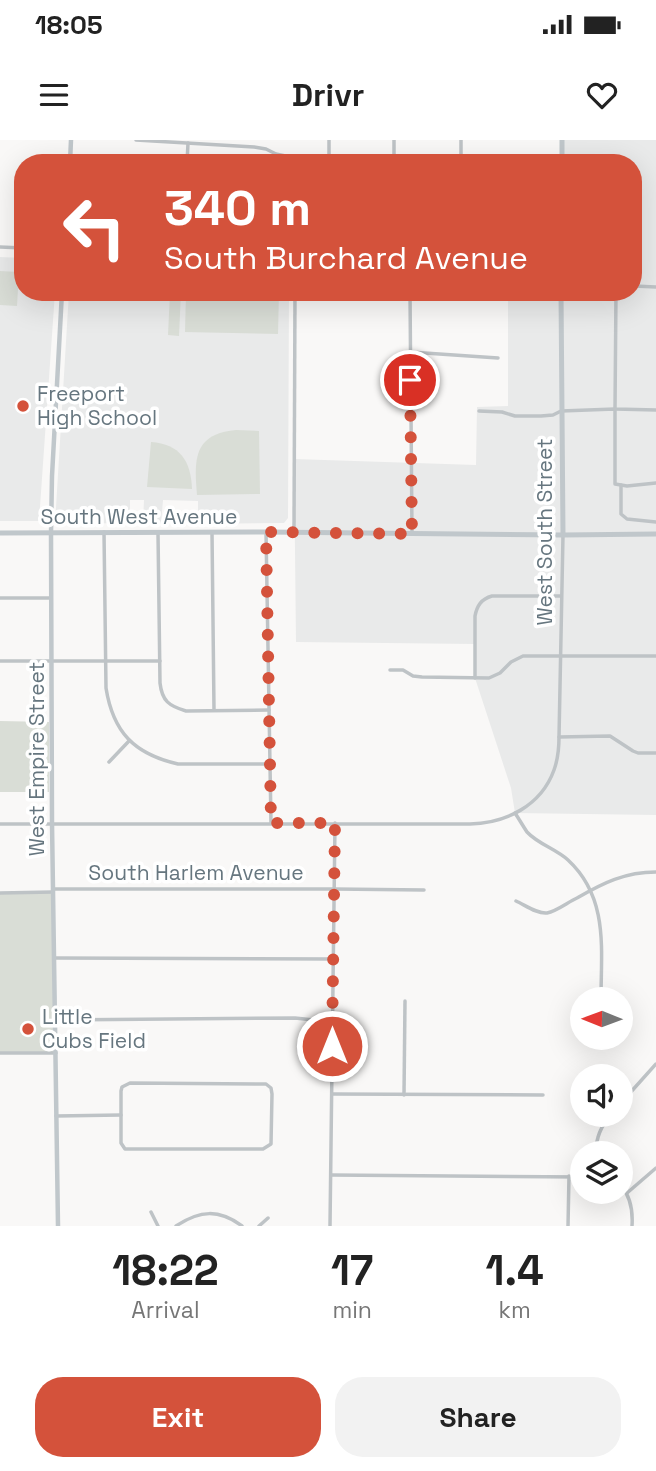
<!DOCTYPE html>
<style>
:root{--surface:#fff;--page:#f2f2f2;--text:#222;--muted:#767676;--accent:#d4523b}
body{margin:0;font-family:"Space Grotesk",sans-serif;background:var(--page);color:var(--text);height:100vh;display:flex;flex-direction:column;font-size:26px;white-space:nowrap}
*{box-sizing:border-box;margin:0}
p{font-size:23px;color:var(--muted)}
.icon{flex:none;width:38px;height:38px;fill:none;stroke:currentColor;stroke-width:2;stroke-linecap:round;stroke-linejoin:round}
.map{position:relative;height:1086px;overflow:hidden}
.drawer{display:flex;flex-direction:column;background:var(--surface);flex:1}
.drawer>*{flex:none}
.guide{position:absolute;left:14px;top:14px;width:628px;height:147px;border-radius:28px;box-shadow:0 7px 28px #0002;background:#d4523b;color:#fff;overflow:hidden}
.needle{width:46px;rotate:271deg}
.buttons{position:absolute;left:570px;top:847px;display:grid;gap:14px}
.buttons a{display:grid;place-items:center;width:63px;height:63px;border-radius:50%;background:var(--surface);box-shadow:0 7px 28px #0002;font-size:35px}
.pin{position:absolute;display:grid;place-items:center;width:60px;height:60px;color:#fff;margin:-30px;border:4px solid #fff;border-radius:50%;box-shadow:0 2px 7px #0007}
.me{position:absolute;width:77px;margin:-38px;rotate:0deg;stroke-linejoin:round;filter:drop-shadow(0 0 5px #0008)}
.turn{display:flex;align-items:center;gap:24px;height:147px;padding:0 35px;font-size:32px}
.turn .icon{width:91px;height:91px;stroke-width:2.5}
.turn b{display:block;font-size:49px;line-height:60px}
.eta{display:flex;justify-content:space-evenly;align-items:center;height:119px;text-align:center}
.eta b{font-size:42px;font-weight:700;line-height:49px}
.action{display:flex;gap:14px;margin-top:auto;padding:14px 35px}
.action a{flex:1;height:80px;border-radius:28px;background:var(--accent);color:#fff;font-size:28px;font-weight:700;line-height:80px;text-align:center}
.action a+a{background:var(--page);color:var(--text)}
.status{display:flex;justify-content:space-between;align-items:center;height:49px;padding:0 35px;background:var(--surface);direction:ltr}
.status svg{height:19px;fill:currentColor}
header{display:flex;justify-content:space-between;align-items:center;height:91px;padding:0 35px;background:var(--surface);font-size:32px;font-weight:700}
.map>svg:first-child{display:block}
.built{fill:#e9eaea}
.green{fill:#d9ddd6}
.lines{fill:none;stroke-linecap:round;stroke-linejoin:round}
.street{stroke:#bec3c6;stroke-width:3.5}
.secondary{stroke:#c0c7cb;stroke-width:4.5}
.primary{stroke:#c0c7cb;stroke-width:5}
.route{stroke:#d4523b;stroke-width:12;stroke-dasharray:0 21.6}
.poi-dot{fill:#d4523b;stroke:#fff;stroke-width:2.5}
.labels{text-anchor:middle;stroke-width:7;stroke-linejoin:round;paint-order:stroke}
.poi-label{font-size:21px;fill:#66767f;stroke:#fff;text-anchor:start}
.street-label{font-size:21px;fill:#66767f;stroke:#fff}
</style>
<div class="status"><b>18:05</b><svg viewBox="0 0 49 12"><path d="M0 12V9h3v3zM5 12V6h3v6zM10 12V3h3v9zM15 12V0h3v12zM26 1h20v11H26zM47 4h2v5h-2z"/></svg></div>
<header><svg class="icon" aria-label="menu" viewBox="0 0 24 24"><path d="M4 6h16M4 12h16M4 18h16"/></svg>Drivr<svg class="icon" aria-label="heart" viewBox="0 0 24 24"><path d="M12 20l-8-8c-3-5 5-10 8-4 3-6 11-1 8 4z"/></svg></header>
<div class="map">
<svg width="656" height="1086" viewBox="0 0 656 1086">
<rect width="100%" height="100%" fill="#f9f8f7"/>
<g class="built">
<polygon points="562,0 656,0 656,675 515,673 511,648 475,538 475,504 296,502 294,319 476,325 477,267 508,266 508,152 634,152 634,23 562,23"/>
<polygon points="0,117 23,118 23,152 55,152 39,381 0,381"/>
<polygon points="69,152 289,152 288,378 284,383 198,384 198,361 163,360 161,384 143,383 144,360 130,360 130,383 55,384"/>
</g>
<g class="green">
<polygon points="0,131 19,132 17,166 0,165"/>
<polygon points="170,152 181,152 179,196 168,195"/>
<polygon points="186,152 279,152 278,194 185,192"/>
<path d="M236,290L259,291L260,354L197,355C194,320 193,294 236,290Z"/>
<path d="M151,302C180,304 191,321 192,349L147,347Z"/>
<polygon points="0,581 49,582 49,652 0,652"/>
<polygon points="53,752 53,913 0,913 0,753"/>
</g>
<g class="lines">
<g class="street">
<polyline points="136,0 254,7 266,9 276,14 295,18 394,20 461,19"/>
<polyline points="187,23 188,3"/>
<polyline points="329,23 329,0"/>
<polyline points="394,23 394,0"/>
<polyline points="461,23 461,0"/>
<polyline points="0,107 23,108"/>
<polyline points="634,146 656,147"/>
<polyline points="410,152 412,394"/>
<polyline points="616,152 615,269 656,270"/>
<polyline points="410,212 498,218"/>
<polyline points="479,271 502,272 515,276 541,276 553,275 561,271 615,269 615,344 627,346 656,343"/>
<polyline points="621,345 621,374 627,379 656,382"/>
<path d="M104,392L106,548C113,592 134,614 178,624H270"/>
<polyline points="212,392 214,570"/>
<polyline points="266,392 271,683"/>
<polyline points="294,392 295,152"/>
<path d="M158,393L160,543C162,561 169,566 186,571L269,570"/>
<polyline points="0,458 51,458"/>
<polyline points="0,521 160,521"/>
<polyline points="390,530 403,530 413,536 422,537 489,538 500,533 511,522 523,516 656,516"/>
<path d="M475,538V476C477,466 481,459 492,456H561"/>
<polyline points="559,597 610,596 633,611 638,613 656,613"/>
<polyline points="109,622 129,601"/>
<path d="M515,673C519,679 523,686 527,692C538,704 556,709 568,720C609,758 601,809 601,859"/>
<path d="M0,684H470C506,683 541,666 554,630C558,619 559,608 559,597L563,395"/>
<polyline points="53,749 334,749 424,750"/>
<polyline points="0,753 53,752"/>
<path d="M516,761C525,765 537,774 547,773C557,771 568,762 577,758C603,743 625,732 656,732"/>
<polyline points="55,818 333,819"/>
<polyline points="55,880 295,878 332,882"/>
<polyline points="0,913 56,913"/>
<polygon points="130,943 266,944 271,948 272,954 271,1004 263,1009 125,1009 121,1003 121,951 122,947"/>
<polyline points="332,954 543,955"/>
<polyline points="404,955 405,861"/>
<polyline points="621,963 656,924"/>
<polyline points="56,976 121,975"/>
<path d="M595,1013C597,997 600,987 611,975"/>
<polyline points="331,1035 583,1037"/>
<path d="M621,1046C631,1057 633,1071 632,1086"/>
<polyline points="627,1053 656,1028"/>
<polyline points="151,1072 158,1086"/>
<path d="M176,1086C200,1070 219,1069 242,1086"/>
<polyline points="259,1086 268,1078"/>
<polyline points="330,1086 335,683"/>
<polyline points="568,1086 569,1036"/>
</g>
<g class="secondary">
<polyline points="70,23 71,0"/>
<polyline points="58,1086 52,683 51,393 52,336 62,152"/>
</g>
<g class="primary">
<polyline points="562,0 562,23"/>
<polyline points="561,152 563,395"/>
<polyline points="0,393 266,392 563,395 656,394"/>
</g>
</g>
<g class="lines">
<polyline class="route" points="332,906 335,683 271,683 266,392 412,394 410,240"/>
</g>
<g class="poi-dot">
<circle cx="23" cy="266" r="7"/>
<circle cx="28" cy="889" r="7"/>
</g>
<g class="labels">
<g class="poi-label">
<text x="37" y="261">Freeport<tspan x="37" dy="24">High School</tspan></text>
<text x="42" y="884">Little<tspan x="42" dy="24">Cubs Field</tspan></text>
</g>
<g class="street-label">
<text x="139" y="384">South West Avenue</text>
<text transform="translate(545 392) rotate(-90)" y="7">West South Street</text>
<text transform="translate(37 619) rotate(-90)" y="7">West Empire Street</text>
<text x="196" y="740">South Harlem Avenue</text>
</g>
</g>
</svg>
<div class="buttons">
<a><svg class="needle" viewBox="-14 -14 28 28"><path d="M0-13l5 13h-10z" fill="#e53935"/><path d="M0 13l5-13h-10z" fill="#767676"/></svg></a>
<a><svg class="icon" aria-label="sound" viewBox="0 0 24 24"><path d="M4 9h4l5-4v14l-5-4H4zM17 9q2 3 0 6"/></svg></a>
<a><svg class="icon" aria-label="layers" viewBox="0 0 24 24"><path d="M12 4l9 5-9 5-9-5zM3 14l9 5 9-5"/></svg></a>
</div>
<div class="pin" style="left:410px;top:240px;background:#d93025"><svg class="icon" aria-label="arrive" viewBox="0 0 24 24"><path d="M6 21V4h12l-3 4 3 4H6"/></svg></div>
<svg class="me" style="left:332px;top:906px" viewBox="-20 -20 40 40"><circle r="17" fill="#d4523b" stroke="#fff" stroke-width="3"/><path d="M0-11L8 9 0 5-8 9z" fill="#fff"/></svg>
<div class="guide">
<div class="turn"><svg class="icon" aria-label="left" viewBox="0 0 24 24"><path d="M17 20v-9H6M10 6l-5 5 5 5"/></svg><div><b>340 m</b>South Burchard Avenue</div></div>
</div>
</div>
<section class="drawer">
<div class="eta">
<div><b>18:22</b><p>Arrival</p></div>
<div><b>17</b><p>min</p></div>
<div><b>1.4</b><p>km</p></div>
</div>
<div class="action"><a>Exit</a><a>Share</a></div>
</section>
